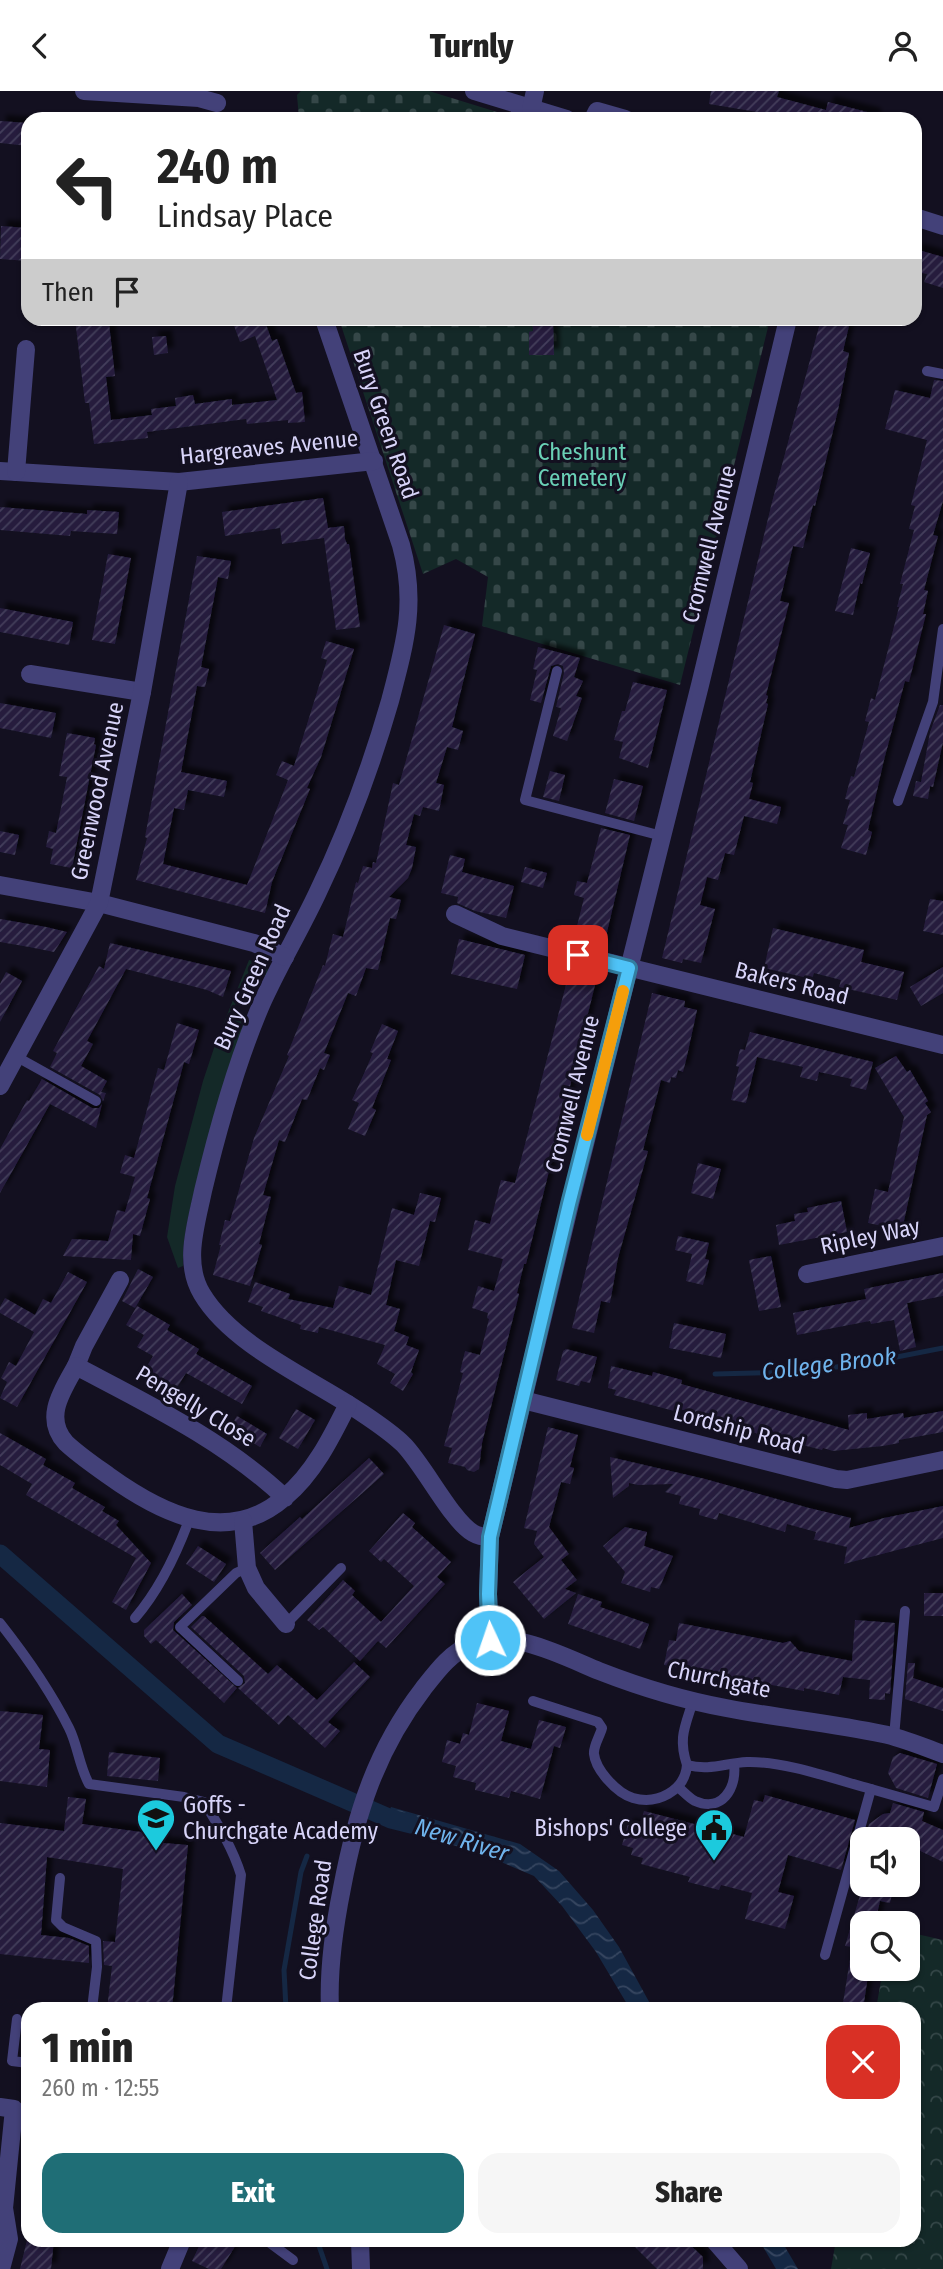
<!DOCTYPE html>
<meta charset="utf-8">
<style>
:root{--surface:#fff;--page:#f6f6f6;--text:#222;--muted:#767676;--accent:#1f6e76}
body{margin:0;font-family:"Fira Sans Condensed",sans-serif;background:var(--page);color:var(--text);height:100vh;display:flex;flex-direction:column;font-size:26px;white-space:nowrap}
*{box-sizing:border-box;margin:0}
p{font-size:23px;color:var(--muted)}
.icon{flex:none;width:38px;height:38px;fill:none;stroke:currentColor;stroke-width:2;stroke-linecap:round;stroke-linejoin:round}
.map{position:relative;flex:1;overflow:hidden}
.side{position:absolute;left:21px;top:1911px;width:900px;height:245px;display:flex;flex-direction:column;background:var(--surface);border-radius:21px;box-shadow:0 2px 5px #0004}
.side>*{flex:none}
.banner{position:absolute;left:21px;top:21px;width:901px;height:214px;border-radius:21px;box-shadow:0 2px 5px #0004;background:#fff;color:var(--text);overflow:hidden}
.buttons{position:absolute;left:850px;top:1736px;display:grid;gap:14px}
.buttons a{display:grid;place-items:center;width:70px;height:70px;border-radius:14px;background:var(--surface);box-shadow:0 2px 5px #0004;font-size:35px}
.pin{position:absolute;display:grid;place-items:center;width:60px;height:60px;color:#fff;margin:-30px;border-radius:14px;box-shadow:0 4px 10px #0006}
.me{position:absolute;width:77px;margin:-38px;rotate:357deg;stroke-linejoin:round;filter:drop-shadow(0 0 5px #0008)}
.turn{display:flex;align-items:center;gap:24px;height:147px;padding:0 21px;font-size:32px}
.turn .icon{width:91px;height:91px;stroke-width:2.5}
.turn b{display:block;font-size:49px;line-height:60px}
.then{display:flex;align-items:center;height:66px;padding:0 21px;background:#0003;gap:14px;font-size:26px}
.round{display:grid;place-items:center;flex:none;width:74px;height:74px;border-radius:21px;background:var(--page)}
.overview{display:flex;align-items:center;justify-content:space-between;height:119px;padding:0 21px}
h1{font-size:42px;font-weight:800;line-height:52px}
.button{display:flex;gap:14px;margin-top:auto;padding:14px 21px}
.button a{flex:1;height:80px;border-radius:21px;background:var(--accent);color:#fff;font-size:28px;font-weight:800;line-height:80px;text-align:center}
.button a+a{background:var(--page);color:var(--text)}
header{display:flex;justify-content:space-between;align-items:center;height:91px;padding:0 21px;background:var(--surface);font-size:32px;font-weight:800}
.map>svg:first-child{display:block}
.grass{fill:#142928}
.forest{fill:url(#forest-crowns)}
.cemetery{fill:url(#cemetery-stones)}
.water{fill:url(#water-waves)}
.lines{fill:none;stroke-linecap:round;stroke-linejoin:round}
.stream{stroke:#152844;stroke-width:5}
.canal{stroke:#152844;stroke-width:19}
.building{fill:url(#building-hatch);filter:url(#shadow)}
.service{stroke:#434179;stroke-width:10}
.minor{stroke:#434179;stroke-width:18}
.tertiary{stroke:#434179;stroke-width:18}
.route-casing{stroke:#337fa1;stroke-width:18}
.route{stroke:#4fc3f7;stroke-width:12}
.slow{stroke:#f59e0b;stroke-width:12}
.labels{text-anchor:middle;stroke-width:6;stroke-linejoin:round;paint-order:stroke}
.street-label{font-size:23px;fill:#d8d4f9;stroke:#131020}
.park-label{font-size:23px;fill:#6ad0b6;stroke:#131020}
.poi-label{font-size:23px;fill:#d8d4f9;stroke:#131020;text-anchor:start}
.water-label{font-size:24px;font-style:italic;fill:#6fb3ec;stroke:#131020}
</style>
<header><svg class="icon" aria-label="back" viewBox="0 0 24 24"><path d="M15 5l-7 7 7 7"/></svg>Turnly<svg class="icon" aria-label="person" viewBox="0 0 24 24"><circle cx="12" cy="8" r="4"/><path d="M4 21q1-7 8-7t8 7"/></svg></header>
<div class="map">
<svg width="943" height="2178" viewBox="0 0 943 2178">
<defs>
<pattern id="forest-crowns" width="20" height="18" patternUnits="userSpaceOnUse" patternTransform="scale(1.75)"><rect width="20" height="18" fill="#142928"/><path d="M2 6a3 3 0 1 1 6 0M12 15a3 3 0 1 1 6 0" fill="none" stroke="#354748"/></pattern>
<pattern id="cemetery-stones" width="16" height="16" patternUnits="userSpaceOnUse" patternTransform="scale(1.75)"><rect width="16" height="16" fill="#142928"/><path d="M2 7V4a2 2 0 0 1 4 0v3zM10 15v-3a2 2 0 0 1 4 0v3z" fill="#354748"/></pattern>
<pattern id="water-waves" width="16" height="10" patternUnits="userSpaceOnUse" patternTransform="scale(1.75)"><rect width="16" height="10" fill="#152844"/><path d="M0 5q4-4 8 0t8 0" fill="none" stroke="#364660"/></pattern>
<pattern id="building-hatch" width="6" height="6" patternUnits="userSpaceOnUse" patternTransform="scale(1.75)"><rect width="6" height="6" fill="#251e3e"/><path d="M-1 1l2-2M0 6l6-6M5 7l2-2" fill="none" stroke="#443e5b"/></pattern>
<filter id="shadow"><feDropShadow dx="6" dy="-6" stdDeviation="2" flood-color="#0009"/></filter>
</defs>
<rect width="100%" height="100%" fill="#131020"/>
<path class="grass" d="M249,869L268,874L267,886L250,879L231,924L246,930C227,984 210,1035 197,1090C190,1118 182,1146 183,1175L178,1177L167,1146L175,1095L203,990L215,954Z"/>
<polygon class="forest" points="908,1841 943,1849 943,2178 831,2178 836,2149 914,2149 914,1918 876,1918 883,1878 908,1878"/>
<g class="cemetery">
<polygon points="301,0 429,0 520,28 299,28 297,4"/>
<polygon points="339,228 770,228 680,594 482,535 488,486 456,468 423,483"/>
</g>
<g class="water">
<polygon points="391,1716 520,1753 559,1780 593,1819 619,1856 653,1918 630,1918 596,1861 562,1815 534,1785 482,1763 384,1733"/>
<polygon points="759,2149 781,2149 798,2178 776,2178"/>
</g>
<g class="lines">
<g class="stream">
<polyline points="715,1283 799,1281 866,1272 943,1257"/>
<polyline points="286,1918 284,1879 301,1781 307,1765"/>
<polyline points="317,2149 327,2178"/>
</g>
<polyline class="canal" points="0,1463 218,1653 391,1728 411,1733"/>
</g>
<g class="building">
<polygon points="711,0 779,0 777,6 826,19 828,11 875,23 875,28 755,28 757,21 709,13"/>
<polygon points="0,30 28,32 28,55 0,52"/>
<polygon points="1,135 28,137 28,170 0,168"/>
<polygon points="915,158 943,166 943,197 924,191 927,183 915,181"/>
<polygon points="75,228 99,228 100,233 109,232 115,285 106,286 111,329 152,324 151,318 176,315 175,307 193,304 195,313 232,308 232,314 277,309 255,245 240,251 233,232 246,228 264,228 272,250 277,248 296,302 302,301 305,331 288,332 288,329 247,333 246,328 147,341 148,347 94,353 89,312 85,312"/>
<polygon points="532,228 553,228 554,264 529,264 529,241 533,240"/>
<polygon points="821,228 844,228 842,233 849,235 843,260 849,262 838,319 815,415 813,414 803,457 793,455 780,510 789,512 766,604 768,605 766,612 768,613 750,691 753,692 749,708 781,716 779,725 777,733 744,725 734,764 725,762 718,789 707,786 700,814 715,818 701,872 683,868 682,872 662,867 772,411"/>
<polygon points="166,245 168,262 154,264 152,246"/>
<polygon points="934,289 943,290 943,410 933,444 938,445 924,499 928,500 923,523 926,523 909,591 905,590 884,669 868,739 872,741 866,764 841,757 848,734 843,733 850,709 845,708 851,685 854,686 869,631 865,630 871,607 875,609 899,516 897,516 903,493 900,493 914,439 909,438 915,415 911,414 927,349 885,338 895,299 930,307"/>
<polygon points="323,407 328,437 344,435 345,448 347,453 349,453 360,536 336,539 324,447 282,453 280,437 225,445 222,421"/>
<polygon points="0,416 87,423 87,419 119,421 117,443 71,440 70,445 0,439"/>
<polygon points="851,457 870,462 862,493 860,492 853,524 835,520"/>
<polygon points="108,463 131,467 115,553 92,549"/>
<polygon points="197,465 231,470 228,488 218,486 201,576 209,578 205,596 197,595 181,681 227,690 224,706 188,699 184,719 174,717 163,773 247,794 288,689 276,684 282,670 294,675 327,569 321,567 326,550 354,558 321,666 307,697 310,698 272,791 265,822 136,789 147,747 145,746"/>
<polygon points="0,517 73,531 69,554 0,541"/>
<polygon points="444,534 475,543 452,636 463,640 458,659 447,656 436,692 444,694 439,720 423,716 420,725 414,723 406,754 416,756 412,777 408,787 389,806 401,809 396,828 390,827 378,879 366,877 356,905 348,902 324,962 330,964 324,979 320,977 307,1009 302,1008 285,1051 279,1049 263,1104 271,1106 259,1153 262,1154 250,1195 213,1184 221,1154 219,1154 225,1129 230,1130 254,1047 289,965 287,964 323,874 325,875 333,843 343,846 356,791 358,792 363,775 372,777 373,771 376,772 393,692 399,694"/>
<polygon points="538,556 580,567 574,586 583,590 576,605 582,607 567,650 553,645 561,617 556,616 564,582 563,575 558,573 551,575 541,612 530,609 537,579 533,578"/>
<polygon points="633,591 667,599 648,677 619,667 623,651 614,649 622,620 625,620"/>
<polygon points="0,612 56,622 51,647 0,637"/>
<polygon points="940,614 943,614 943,651 933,696 930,695 928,708 913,705 916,690 921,691 930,641"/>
<polygon points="67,642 95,647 94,653 96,654 72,777 50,773 53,758 46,756 49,740 56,742 67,686 59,685"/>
<polygon points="550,680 565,684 559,710 543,706"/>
<polygon points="614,688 643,695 634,730 605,722"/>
<polygon points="601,737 630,744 603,858 573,851 584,807 574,804 577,790 587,792"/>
<polygon points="0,740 19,744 15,764 0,761"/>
<polygon points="450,764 465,768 462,781 514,795 506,827 475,820 457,812 458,806 441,802"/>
<polygon points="525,776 547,782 543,797 521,791"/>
<polygon points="930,808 943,810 943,844 923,840"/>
<polygon points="0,828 46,836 67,841 54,861 29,856 0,851"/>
<polygon points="773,837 864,859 861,871 904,881 897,909 839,896 841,889 814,882 812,888 764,877"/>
<polygon points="459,848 525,864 517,898 451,883"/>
<polygon points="110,852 231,880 223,906 207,899 126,878 87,950 93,953 81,975 107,990 101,1001 106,1002 103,1010 100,1004 50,976 57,962 53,960 99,875 104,878"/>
<polygon points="571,874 598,882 526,1173 524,1173 517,1202 519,1203 482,1352 479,1378 474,1381 467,1379 465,1376 448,1372 452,1357 444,1355 463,1282 460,1281 465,1260 480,1264 489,1228 487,1227 488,1222 472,1217 478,1195 494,1200 503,1168 468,1159 475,1129 490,1133 501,1089 515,1092"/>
<polygon points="943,876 943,902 921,915 910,896"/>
<polygon points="6,881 22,890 0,931 0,893"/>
<polygon points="652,902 685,910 684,916 697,919 687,965 683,981 678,979 676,987 671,986 670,992 661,989 643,1059 648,1060 618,1167 610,1212 601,1210 594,1242 572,1237"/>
<polygon points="177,932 199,939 189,973 184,971 147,1107 150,1108 140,1145 133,1143 131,1169 63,1165 72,1148 108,1150 117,1119 125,1121 135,1086 120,1082 125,1064 134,1067 158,977 164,979"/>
<polygon points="382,933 398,940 387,968 391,969 372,1017 376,1019 365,1045 348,1038 359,1012 352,1009 366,978 373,962 370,961"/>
<polygon points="750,941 873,971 866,999 850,995 852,988 819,981 817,990 800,986 803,976 757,966 746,1012 731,1009 739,976 736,975 740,958 745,959"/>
<polygon points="896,965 907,981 910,979 928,1010 925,1012 931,1021 927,1024 902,1139 868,1132 875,1098 888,1101 904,1026 875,977"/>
<polygon points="42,988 92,1017 99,1017 102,1013 96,1037 50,1013 0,1102 0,1058 27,1009 29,1010"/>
<polygon points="698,1072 721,1078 713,1108 691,1102"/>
<polygon points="420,1102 441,1107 435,1131 430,1130 419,1175 396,1169 386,1214 400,1218 394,1240 409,1246 406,1254 419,1259 411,1281 413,1283 403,1300 390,1292 395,1283 377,1273 385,1254 319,1236 318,1242 300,1238 301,1234 261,1220 263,1216 248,1211 255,1191 290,1203 288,1208 333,1217 339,1195 371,1204 392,1117 414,1124"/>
<polygon points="841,1110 847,1141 779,1154 776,1134 795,1130 794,1123 808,1121 807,1117"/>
<polygon points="678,1145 709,1152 705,1168 709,1169 703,1194 686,1190 692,1163 675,1159"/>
<polygon points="771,1165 781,1216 759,1220 749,1169"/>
<polygon points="138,1178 153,1186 135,1217 122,1210"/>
<polygon points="68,1181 87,1191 17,1316 0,1307 7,1291 1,1287 9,1271 16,1275 34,1241 0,1222 0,1216 5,1207 35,1224 43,1208 51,1212"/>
<polygon points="943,1182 943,1205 907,1212 916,1256 900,1260 894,1229 871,1233 870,1230 797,1244 793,1222 866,1208 864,1198"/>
<polygon points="137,1215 170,1234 167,1239 199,1258 196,1263 252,1295 242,1313 186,1282 176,1298 144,1280 153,1265 137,1256 144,1244 126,1234"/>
<polygon points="674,1232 726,1243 721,1267 669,1257"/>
<polygon points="566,1258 597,1266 590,1292 581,1290 579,1295 556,1289 563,1260"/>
<polygon points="611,1275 652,1285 653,1281 682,1289 681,1293 849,1339 848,1324 867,1322 867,1328 903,1322 904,1327 943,1320 943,1341 899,1349 899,1352 883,1355 833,1360 823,1357 822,1359 728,1335 730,1330 675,1317 674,1320 614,1304 616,1299 608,1297"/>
<polygon points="296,1318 315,1329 298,1358 279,1347"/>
<polygon points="237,1325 267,1343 260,1356 229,1338"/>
<polygon points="548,1336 578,1344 570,1376 574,1377 570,1393 561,1391 549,1436 569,1463 561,1469 577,1489 565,1498 576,1502 544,1528 513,1491 544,1466 534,1453 537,1440 524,1437"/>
<polygon points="0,1342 46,1368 43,1374 75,1392 72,1397 105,1416 102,1420 119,1430 116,1434 151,1472 126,1519 112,1511 136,1467 26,1404 32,1393 0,1374"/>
<polygon points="610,1366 705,1388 809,1417 851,1427 849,1437 884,1427 943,1415 943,1447 844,1473 847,1456 812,1448 814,1448 816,1441 787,1433 785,1441 719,1422 717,1429 699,1424 700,1418 679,1413 681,1405 665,1401 673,1393 638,1394 629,1392 629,1395 613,1407"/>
<polygon points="369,1367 384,1383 275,1479 260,1462 300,1426 302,1428"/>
<polygon points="403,1422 415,1432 412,1436 451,1471 437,1486 445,1493 386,1557 378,1550 360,1570 323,1536 319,1539 307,1529 343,1489 355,1500 352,1504 381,1531 414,1495 384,1468 381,1471 369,1460"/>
<polygon points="625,1436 647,1441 644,1455 673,1465 659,1498 651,1496 650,1501 621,1492 625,1481 603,1455"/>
<polygon points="198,1455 226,1473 214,1491 186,1473"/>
<rect x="924" y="1502" width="19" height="23"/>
<polygon points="182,1503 192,1514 174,1531 173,1539 237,1597 224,1612 156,1549 151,1553 144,1545 144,1539"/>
<polygon points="578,1503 602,1511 600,1516 649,1533 640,1558 568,1533"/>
<polygon points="202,1525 204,1525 268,1583 277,1574 317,1609 354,1571 370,1586 328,1631 340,1640 325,1657 288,1624 279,1634 238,1597 245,1592 244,1585 191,1536"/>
<polygon points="855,1529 895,1532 890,1603 885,1602 885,1609 869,1608 870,1589 843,1586 839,1604 804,1597 804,1600 664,1574 669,1549 676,1550 679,1532 783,1552 790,1550 799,1560 852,1570"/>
<polygon points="908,1572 915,1572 913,1587 943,1597 943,1620 905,1608"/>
<polygon points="477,1612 509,1620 501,1650 531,1658 539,1629 566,1636 560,1657 554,1655 540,1708 511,1700 509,1707 475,1699 476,1692 453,1686 456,1675 442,1671 447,1649 460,1653 463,1642 469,1644"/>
<polygon points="0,1620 43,1624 39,1658 50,1659 47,1696 0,1690"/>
<polygon points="109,1661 160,1667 158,1690 107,1685"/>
<polygon points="900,1662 937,1673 928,1707 896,1697 888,1682 893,1666"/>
<polygon points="765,1704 855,1729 841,1779 788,1764 778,1801 794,1805 785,1838 745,1828 752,1802 721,1794 719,1799 688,1791 690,1786 641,1773 643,1767 631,1764 633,1757 622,1754 628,1733 639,1736 644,1720 744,1746 754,1709 763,1711"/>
<polygon points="68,1706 86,1708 82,1733 163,1744 163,1752 188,1754 172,1918 107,1918 112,1875 104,1874 103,1850 115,1851 123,1778 47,1766 41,1844 69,1847 89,1855 89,1872 0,1863 0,1732 64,1740"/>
<polygon points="893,1712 924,1721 922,1730 943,1739 943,1771 908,1754 908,1748 865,1748 869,1733 883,1723 890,1722"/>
<polygon points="863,1794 894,1794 890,1812 880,1810 875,1832 863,1832 863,1878 869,1878 863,1918 842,1918 852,1856 845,1855"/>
<polygon points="27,2149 54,2149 51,2178 20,2178"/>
<polygon points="202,2149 239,2149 221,2178 209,2178 192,2170"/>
<polygon points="628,2149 685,2149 703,2166 703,2178 657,2178"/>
</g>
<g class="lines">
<g class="service">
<polyline points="516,27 516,13"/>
<polyline points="927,280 943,283"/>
<polyline points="557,580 525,709 662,745"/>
<polyline points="898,710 933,611 943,538"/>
<polyline points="17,966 96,1010"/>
<path d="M135,1527C160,1498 176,1464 189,1429"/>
<path d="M0,1532C26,1565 50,1599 69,1637C78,1655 79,1675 89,1693L184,1706L204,1711C219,1735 233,1758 241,1784L226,1918"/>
<polyline points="286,1533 341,1477"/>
<polyline points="238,1590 180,1536 236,1482 247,1477"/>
<path d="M533,1610L598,1631L602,1637C600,1645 593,1655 594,1663C595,1673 601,1681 607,1688C614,1696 623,1704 633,1707C657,1714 685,1700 687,1674C710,1680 725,1672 747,1671C784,1670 834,1688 871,1698L825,1864"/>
<polyline points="894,1646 905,1520"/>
<path d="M687,1674C678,1647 685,1636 693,1610"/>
<path d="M678,1696C683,1700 689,1707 695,1710C722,1722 737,1697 734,1673"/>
<polyline points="871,1698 934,1716 943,1688"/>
<polyline points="60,1787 56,1829 63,1836 96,1850 97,1876 92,1918"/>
<polyline points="17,1928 12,1970 28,1972"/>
<polyline points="266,2149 293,2169"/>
</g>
<g class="minor">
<polyline points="84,0 199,7 217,12"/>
<polyline points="474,0 567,28"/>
<polyline points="531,18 535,0"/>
<polyline points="593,28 597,20 625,28"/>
<polyline points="915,126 943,135"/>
<path d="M324,228L401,454C417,512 405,553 390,610C371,676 347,741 317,803C299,841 278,876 261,914C235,975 218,1037 203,1100C196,1134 183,1172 202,1203C233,1255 312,1288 362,1322C377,1332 392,1342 404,1354C425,1376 452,1430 473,1442C478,1445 485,1446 490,1446"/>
<polyline points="0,380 179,391 374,370"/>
<polyline points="16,381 26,258"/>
<polyline points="30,583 142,601"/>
<polyline points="0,794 99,812 254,852 285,866"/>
<polyline points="455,823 502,845 943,954"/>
<polyline points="0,995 99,812 142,601 179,391"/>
<polyline points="807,1183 943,1155"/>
<polyline points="76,1275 84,1255 120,1189"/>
<polyline points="523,1309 836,1388 847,1389 943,1369"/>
<path d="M285,1407C225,1350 148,1313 76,1275C62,1300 43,1327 66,1352C80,1365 95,1375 109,1385C162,1423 228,1456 285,1406C314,1382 332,1345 348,1313"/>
<polyline points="243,1430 247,1477 256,1497 286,1533"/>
<polyline points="490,1549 488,1503 490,1446 570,1113 700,594 788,228"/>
<polyline points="0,2016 14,2018 4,2117 9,2148 1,2178"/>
<polyline points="714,2149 739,2178"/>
<polyline points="170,2178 182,2149"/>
</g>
<g class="tertiary">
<path d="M330,1918C328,1877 334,1837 342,1797C356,1723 376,1659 423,1598C437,1580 450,1562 473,1552C510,1537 565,1566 599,1580C640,1596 682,1609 726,1617C778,1627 831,1632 883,1643C903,1647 923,1656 943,1663"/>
<polyline points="360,2149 361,2178"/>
</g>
</g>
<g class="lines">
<g class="route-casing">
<polyline id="route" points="490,1549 488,1503 490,1446 569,1113 629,877 578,864"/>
</g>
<use href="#route" class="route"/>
<polyline class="slow" points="587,1044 623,900"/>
</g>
<defs>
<g id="school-pin" transform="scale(2.0125)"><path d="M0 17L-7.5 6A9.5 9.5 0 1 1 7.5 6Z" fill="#1ccadd" stroke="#131020"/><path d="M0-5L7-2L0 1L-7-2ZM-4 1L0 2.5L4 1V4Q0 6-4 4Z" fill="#111"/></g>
<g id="civic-pin" transform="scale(2.0125)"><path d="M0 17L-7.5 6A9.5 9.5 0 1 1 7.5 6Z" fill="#1ccadd" stroke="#131020"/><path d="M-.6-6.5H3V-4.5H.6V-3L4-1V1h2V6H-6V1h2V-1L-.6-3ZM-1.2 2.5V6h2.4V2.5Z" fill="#111"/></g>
</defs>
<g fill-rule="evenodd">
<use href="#school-pin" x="156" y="1727"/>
<use href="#civic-pin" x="714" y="1737"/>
</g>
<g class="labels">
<g class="street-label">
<text transform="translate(386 333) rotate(71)" y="8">Bury Green Road</text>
<text transform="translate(269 356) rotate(-6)" y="8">Hargreaves Avenue</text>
<text transform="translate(709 453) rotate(-76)" y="8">Cromwell Avenue</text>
<text transform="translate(97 700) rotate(-78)" y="8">Greenwood Avenue</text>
<text transform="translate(252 886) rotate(-66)" y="8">Bury Green Road</text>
<text transform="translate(792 892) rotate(14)" y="8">Bakers Road</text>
<text transform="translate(572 1003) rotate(-76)" y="8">Cromwell Avenue</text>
<text transform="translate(870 1145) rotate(-12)" y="8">Ripley Way</text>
<text transform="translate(196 1315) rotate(31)" y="8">Pengelly Close</text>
<text transform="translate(739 1338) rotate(15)" y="8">Lordship Road</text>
<text transform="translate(719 1588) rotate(12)" y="8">Churchgate</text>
<text transform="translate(315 1829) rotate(-82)" y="8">College Road</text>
</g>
<g class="park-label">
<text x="582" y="369">Cheshunt<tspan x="582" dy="26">Cemetery</tspan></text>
</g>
<g class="poi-label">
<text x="183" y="1722">Goffs -<tspan x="183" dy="26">Churchgate Academy</tspan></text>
<text x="687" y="1745" text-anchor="end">Bishops' College</text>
</g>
<g class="water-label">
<text transform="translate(829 1273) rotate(-7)" y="8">College Brook</text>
<text transform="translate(462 1749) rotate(17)" y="8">New River</text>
</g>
</g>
</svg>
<div class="buttons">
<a><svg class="icon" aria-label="sound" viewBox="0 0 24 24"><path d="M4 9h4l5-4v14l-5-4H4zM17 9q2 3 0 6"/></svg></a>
<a><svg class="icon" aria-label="search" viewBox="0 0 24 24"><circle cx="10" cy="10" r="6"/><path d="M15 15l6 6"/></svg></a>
</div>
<div class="pin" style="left:578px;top:864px;background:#d93025"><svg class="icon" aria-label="arrive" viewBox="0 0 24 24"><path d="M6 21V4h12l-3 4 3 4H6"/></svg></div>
<svg class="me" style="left:490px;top:1549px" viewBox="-20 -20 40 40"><circle r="17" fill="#4fc3f7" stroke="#fff" stroke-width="3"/><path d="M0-11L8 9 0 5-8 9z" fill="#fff"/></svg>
<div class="banner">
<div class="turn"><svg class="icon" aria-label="left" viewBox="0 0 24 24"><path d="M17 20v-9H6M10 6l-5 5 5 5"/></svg><div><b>240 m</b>Lindsay Place</div></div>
<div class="then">Then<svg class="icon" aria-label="arrive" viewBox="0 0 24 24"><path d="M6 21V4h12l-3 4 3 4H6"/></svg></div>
</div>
<section class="side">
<div class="overview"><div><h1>1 min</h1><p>260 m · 12:55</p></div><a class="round" style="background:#d93025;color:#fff"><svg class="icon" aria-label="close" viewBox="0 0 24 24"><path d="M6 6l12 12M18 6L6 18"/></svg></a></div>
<div class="button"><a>Exit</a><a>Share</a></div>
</section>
</div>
